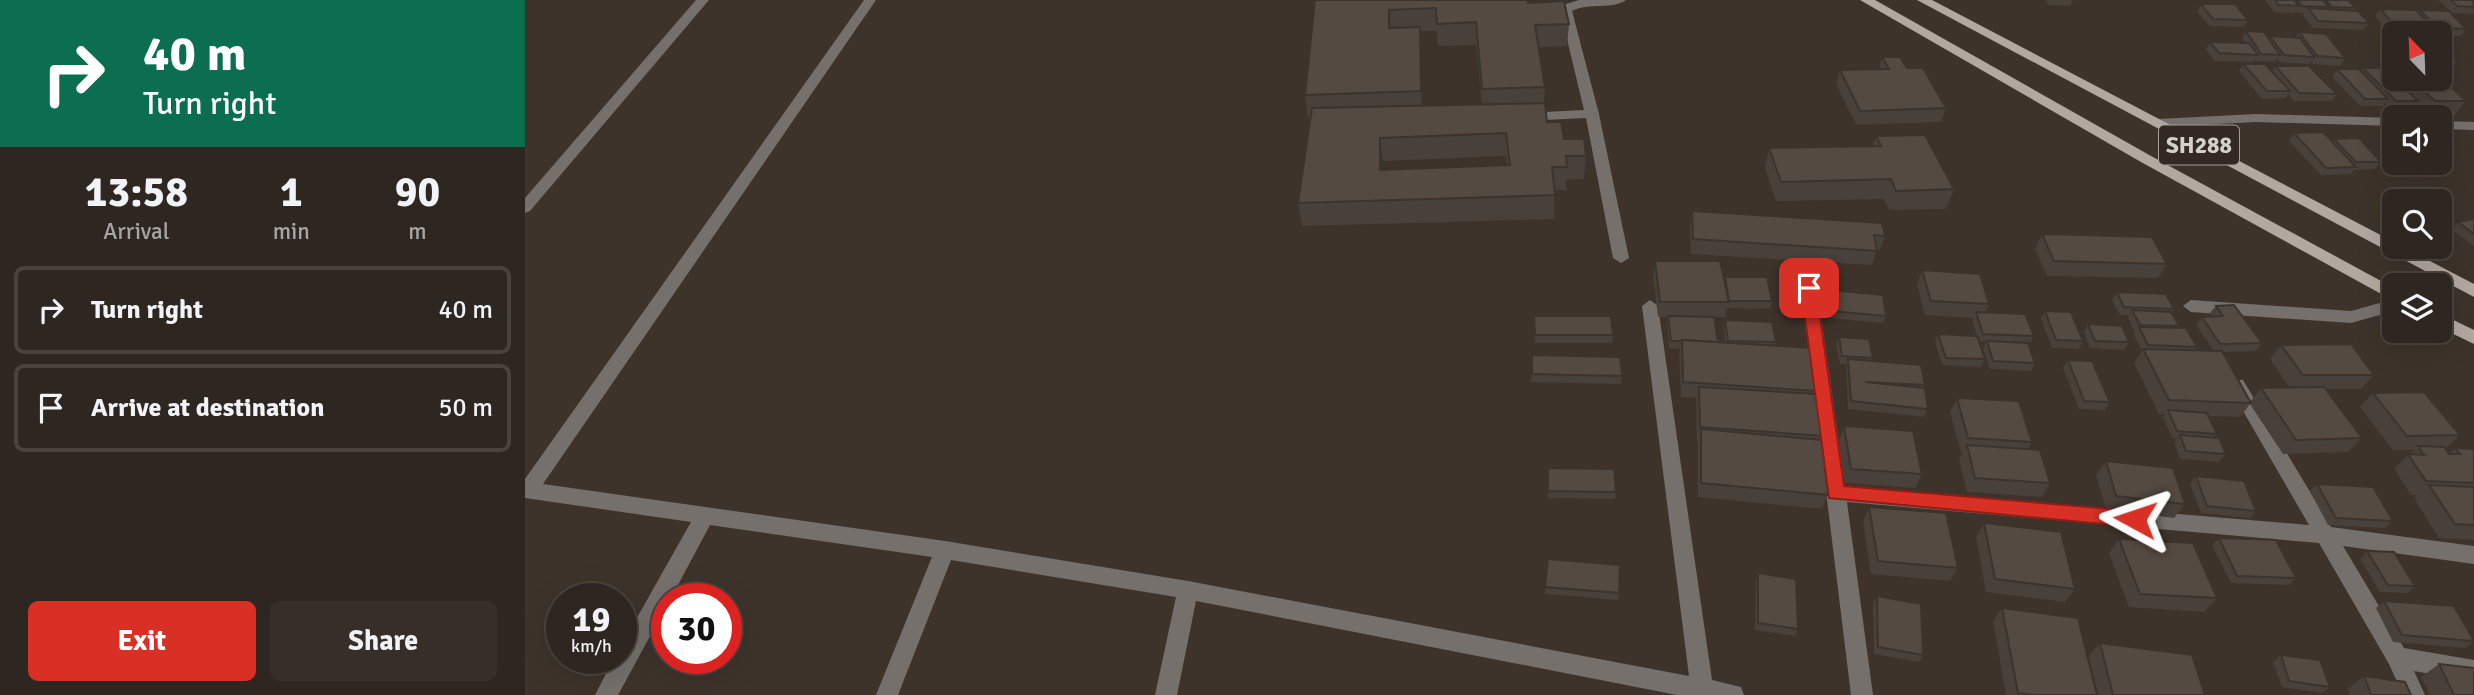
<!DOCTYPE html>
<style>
:root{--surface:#2e2620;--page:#362e29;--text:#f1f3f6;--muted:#a7a5a5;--line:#49433e;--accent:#d93025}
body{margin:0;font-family:Signika,sans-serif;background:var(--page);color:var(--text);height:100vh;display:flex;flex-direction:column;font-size:26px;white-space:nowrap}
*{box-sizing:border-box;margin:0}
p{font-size:23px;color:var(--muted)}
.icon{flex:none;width:38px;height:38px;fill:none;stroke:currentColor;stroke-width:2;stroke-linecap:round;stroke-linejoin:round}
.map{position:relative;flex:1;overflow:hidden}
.details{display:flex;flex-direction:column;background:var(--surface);width:525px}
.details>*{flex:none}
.guide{background:#0b6e4f;color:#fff;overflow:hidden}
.needle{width:46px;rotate:337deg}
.controls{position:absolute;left:1857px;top:21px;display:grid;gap:14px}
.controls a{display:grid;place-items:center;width:70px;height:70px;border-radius:10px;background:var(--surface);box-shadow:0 7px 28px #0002,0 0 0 2px var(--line);font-size:35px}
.speed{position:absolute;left:21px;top:583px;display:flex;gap:14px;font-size:35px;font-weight:700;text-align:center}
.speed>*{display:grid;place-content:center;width:91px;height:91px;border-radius:50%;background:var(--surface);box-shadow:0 7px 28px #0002,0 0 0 2px var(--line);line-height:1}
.speed small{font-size:18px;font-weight:400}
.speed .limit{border:10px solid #d22;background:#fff;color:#111}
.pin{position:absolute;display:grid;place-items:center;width:60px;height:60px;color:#fff;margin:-30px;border-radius:14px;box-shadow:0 4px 10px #0006}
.me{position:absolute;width:77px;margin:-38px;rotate:275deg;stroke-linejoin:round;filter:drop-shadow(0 0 5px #0008)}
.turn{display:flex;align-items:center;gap:24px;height:147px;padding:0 28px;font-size:32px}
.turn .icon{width:91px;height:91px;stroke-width:2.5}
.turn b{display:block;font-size:49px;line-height:60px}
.eta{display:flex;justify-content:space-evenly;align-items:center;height:119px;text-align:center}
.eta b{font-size:42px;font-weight:700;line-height:49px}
.primary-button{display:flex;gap:14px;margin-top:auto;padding:14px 28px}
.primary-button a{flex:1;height:80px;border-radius:10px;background:var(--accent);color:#fff;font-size:28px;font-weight:700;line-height:80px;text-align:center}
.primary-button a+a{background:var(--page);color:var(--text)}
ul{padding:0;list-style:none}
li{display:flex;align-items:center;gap:21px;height:88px;margin:0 14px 10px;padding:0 14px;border:4px solid var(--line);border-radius:10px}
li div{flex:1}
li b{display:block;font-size:26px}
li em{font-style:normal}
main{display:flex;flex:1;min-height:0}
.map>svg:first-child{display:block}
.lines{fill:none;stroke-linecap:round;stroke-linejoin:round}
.minor{fill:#75706c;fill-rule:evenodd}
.major{fill:#b3a8a0;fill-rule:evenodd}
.wall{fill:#484039;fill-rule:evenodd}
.shaded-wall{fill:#3b342e}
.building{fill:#544a42;stroke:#3b342e;stroke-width:2;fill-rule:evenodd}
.route{fill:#d93025;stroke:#8d1f18;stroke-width:2}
.labels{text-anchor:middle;stroke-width:7;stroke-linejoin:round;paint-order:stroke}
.shield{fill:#332922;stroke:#a59e98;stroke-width:2}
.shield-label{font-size:23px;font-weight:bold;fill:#d6d0cb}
</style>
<main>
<section class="details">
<div class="guide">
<div class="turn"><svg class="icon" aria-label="right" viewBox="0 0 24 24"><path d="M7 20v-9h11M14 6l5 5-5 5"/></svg><div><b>40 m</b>Turn right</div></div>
</div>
<div class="eta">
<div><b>13:58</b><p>Arrival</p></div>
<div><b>1</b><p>min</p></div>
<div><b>90</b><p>m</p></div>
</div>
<ul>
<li><svg class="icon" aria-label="right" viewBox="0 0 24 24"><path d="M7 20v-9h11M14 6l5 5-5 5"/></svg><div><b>Turn right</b></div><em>40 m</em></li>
<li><svg class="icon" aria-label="arrive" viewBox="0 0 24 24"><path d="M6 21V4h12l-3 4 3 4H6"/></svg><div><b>Arrive at destination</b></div><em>50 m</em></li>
</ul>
<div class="primary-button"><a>Exit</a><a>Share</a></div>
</section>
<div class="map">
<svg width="1949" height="695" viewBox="0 0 1949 695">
<rect width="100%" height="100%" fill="#3d332b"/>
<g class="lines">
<g class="minor">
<polygon points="171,0 184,0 5,211 0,213 0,198"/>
<polygon points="339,0 351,0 18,484 420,541 663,581 1164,676 1117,306 1125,300 1133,306 1187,680 1216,687 1219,695 1152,695 671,601 652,695 630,695 651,597 426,560 373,695 351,695 407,557 185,525 146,598 142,598 142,605 93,695 70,695 89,658 96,658 96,646 166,522 0,498 0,479"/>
<path d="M1054,0H1101C1087,10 1064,2 1047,11L1074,114L1104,258L1096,263L1088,258L1061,118L1000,121L993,117L1000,113L1059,110L1035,10L1041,4Z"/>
<polygon points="1731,114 1869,118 1869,126 1731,122 1633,127 1626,123 1633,119"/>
<polygon points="1914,121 1949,122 1949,130 1914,129"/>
<polygon points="1284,282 1292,288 1320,486 1784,525 1703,385 1706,380 1718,380 1806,527 1949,546 1949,564 1818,546 1879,648 1949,660 1949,682 1889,671 1900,695 1878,695 1864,664 1794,543 1322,502 1348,695 1326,695 1276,288"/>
<polygon points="1869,299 1869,311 1826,323 1666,312 1658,306 1666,300 1826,311"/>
</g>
<g class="major">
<polygon points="1335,0 1350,0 1626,156 1869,288 1869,301 1616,162"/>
<polygon points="1392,0 1407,0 1869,242 1869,247 1878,247 1949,284 1949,297"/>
<polygon points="1914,313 1949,330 1949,344 1914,327"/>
</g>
</g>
<g class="wall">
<path d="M790,0L1003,3L1044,24L1042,46L1014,47L1020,87L1019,103L1022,122L1039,139L1061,156L1059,179L1041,180V190H1029V219L777,226L773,203L785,118H783L780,95ZM895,31H912L913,46L951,45L957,104L897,106ZM981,156L982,165L857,170L858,161Z"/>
<polygon points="1521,0 1548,0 1545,6 1523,5"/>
<polygon points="1740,0 1823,0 1831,8 1829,10 1844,23 1839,30 1788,28 1778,15 1780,13 1772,13 1771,11 1770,13 1749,12"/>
<polygon points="1913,0 1948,0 1949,14 1927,13"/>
<polygon points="1676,4 1723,20 1719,27 1685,26 1672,12"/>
<polygon points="1855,9 1893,13 1895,10 1941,29 1936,36 1914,35 1914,33 1905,33 1903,32 1902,33 1866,33 1850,16"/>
<polygon points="1721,31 1744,39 1745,36 1771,38 1774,32 1820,58 1815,66 1788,64 1786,61 1784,64 1754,62 1752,59 1750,62 1732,61 1731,59 1729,62 1689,61 1681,49 1685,42 1720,43 1717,38"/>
<polygon points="1914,43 1933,60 1927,67 1914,67"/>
<polygon points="1357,57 1421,108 1416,122 1331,125 1311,84 1315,70 1354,69"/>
<polygon points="1863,58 1869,58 1869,79 1914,79 1941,101 1930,115 1899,115 1889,106 1887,108 1865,108 1860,103 1858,106 1835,106 1807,77 1812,69 1836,71 1838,68 1856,68"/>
<polygon points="1718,64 1747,71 1750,66 1812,94 1807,101 1769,101 1763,94 1761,98 1737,99 1714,71"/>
<polygon points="1769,133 1807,142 1809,139 1856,162 1850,169 1829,170 1825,174 1796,175 1764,141"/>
<polygon points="1351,136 1429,189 1421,209 1364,210 1359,199 1251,201 1240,168 1244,148 1348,146"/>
<polygon points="1167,211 1360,236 1355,250 1352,250 1347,265 1166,254 1165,226"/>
<polygon points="1949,219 1949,246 1927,230 1933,222"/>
<polygon points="1517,234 1642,264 1633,278 1522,276 1510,249"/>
<polygon points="1130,261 1199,280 1200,277 1247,301 1245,309 1202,308 1200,317 1171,317 1193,342 1200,343 1199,328 1200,320 1251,342 1250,346 1292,391 1291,394 1298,436 1296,440 1303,495 1297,509 1173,497 1173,442 1172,442 1171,398 1156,397 1154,354 1155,349 1144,348 1142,324 1143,317 1133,317 1128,275"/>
<polygon points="1397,270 1464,304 1460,313 1509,336 1505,343 1503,343 1510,363 1506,371 1465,369 1458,348 1461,342 1454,341 1447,320 1448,318 1400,315 1392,285"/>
<polygon points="1294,289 1361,316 1358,323 1294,317 1292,296"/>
<polygon points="1592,292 1649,309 1646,313 1654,326 1652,328 1672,347 1669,350 1689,351 1671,325 1677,317 1688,317 1685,313 1691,306 1737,343 1731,351 1697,352 1725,402 1736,388 1765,388 1745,359 1756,345 1849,375 1836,389 1801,389 1837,438 1823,452 1758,454 1725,404 1715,417 1683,416 1692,434 1689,438 1701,454 1694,462 1655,459 1649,442 1652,439 1647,438 1638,417 1640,414 1634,414 1609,363 1617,351 1609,335 1610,333 1603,318 1604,315 1595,315 1587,300"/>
<polygon points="1520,311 1558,341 1554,349 1527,348 1516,318"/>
<polygon points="1009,316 1088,335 1087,343 1010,343"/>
<polygon points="1563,324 1604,342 1599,350 1565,348 1559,332"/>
<polygon points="1413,334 1460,359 1456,367 1417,365 1410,342"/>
<polygon points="1314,337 1348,358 1347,361 1400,385 1399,388 1403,409 1399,417 1323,409 1321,364 1315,364 1311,344"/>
<polygon points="1007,355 1097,376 1096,384 1006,382"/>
<polygon points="1543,360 1585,402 1580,410 1554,409 1538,368"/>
<polygon points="1848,393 1935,435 1920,449 1924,454 1930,448 1949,449 1949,540 1914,538 1889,498 1892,495 1886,495 1869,468 1889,450 1868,450 1835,407"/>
<polygon points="1432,398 1507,442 1503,450 1525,483 1517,497 1442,492 1434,459 1438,452 1436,452 1425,412"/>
<polygon points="1319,426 1397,474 1390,488 1320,483 1314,441"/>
<polygon points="1581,461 1660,504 1649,518 1581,509 1571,475"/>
<polygon points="1023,468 1091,492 1090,499 1023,498"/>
<polygon points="1671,476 1731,511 1725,518 1676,513 1665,484"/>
<polygon points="1792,484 1868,521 1860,528 1803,525 1785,491"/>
<polygon points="1344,507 1433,568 1425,581 1346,574 1338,521"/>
<polygon points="1459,523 1550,589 1540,602 1461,592 1451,537"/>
<polygon points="1694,538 1771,578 1764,585 1706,583 1687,545"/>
<polygon points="1594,539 1692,598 1679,612 1604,607 1584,553"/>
<polygon points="1842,551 1890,586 1882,593 1855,592 1835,559"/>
<polygon points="1023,559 1094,593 1093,600 1020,594"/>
<polygon points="1233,573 1273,629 1270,636 1230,630 1231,580"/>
<polygon points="1352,596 1398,655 1394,662 1349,654 1348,603"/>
<polygon points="1859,601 1949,640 1949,642 1940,648 1868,642 1851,608"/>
<polygon points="1477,608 1572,695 1481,695 1468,621"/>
<polygon points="1575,643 1680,695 1573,695 1564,656"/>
<polygon points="1756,655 1805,687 1797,693 1757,687 1748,662"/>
<polygon points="1914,664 1949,695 1905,695 1896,677"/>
<polygon points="1839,676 1886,695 1825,695 1823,689"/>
</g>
<g class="shaded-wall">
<polygon points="895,27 896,49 897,114 896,91"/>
<polygon points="855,138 858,161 857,193 855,170"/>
</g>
<g class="building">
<polygon points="790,0 1003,0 1003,3 1039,1 1044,24 1010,25 1020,87 957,89 951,22 912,24 911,8 864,10 864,28 895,27 896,91 780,95"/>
<polygon points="1750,0 1769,0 1774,6 1754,5"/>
<polygon points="1772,0 1798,0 1804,7 1777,6"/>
<polygon points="1801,0 1823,0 1831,8 1807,7"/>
<polygon points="1926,0 1948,0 1949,7 1932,6"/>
<polygon points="1676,4 1710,4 1723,20 1688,19"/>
<polygon points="1783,8 1833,11 1844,23 1793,21"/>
<polygon points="1855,9 1891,10 1906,27 1870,25"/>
<polygon points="1895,10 1924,11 1941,29 1911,27"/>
<polygon points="1721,31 1739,32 1755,55 1736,54"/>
<polygon points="1774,32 1801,34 1820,58 1792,56"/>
<polygon points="1745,36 1775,38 1789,57 1759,55"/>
<polygon points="1685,42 1724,43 1733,55 1694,53"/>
<polygon points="1914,43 1933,60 1914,60"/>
<polygon points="1357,57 1375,57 1382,68 1398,68 1421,108 1335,111 1315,70 1364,69"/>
<polygon points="1718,64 1740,64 1765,91 1742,91"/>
<polygon points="1750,66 1784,66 1812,94 1774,93"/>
<polygon points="1838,68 1859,68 1893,101 1871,101"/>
<polygon points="1812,69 1834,69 1863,99 1840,99"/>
<polygon points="1914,76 1941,101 1910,101 1886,79 1914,79"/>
<path d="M1020,103L1022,122H1036L1039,139H1059L1061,156H1041L1042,167H1027L1030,195L773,203L787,108ZM981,133L985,165L855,170V138Z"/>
<polygon points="1798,132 1831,167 1801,168 1769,133"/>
<polygon points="1400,135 1429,189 1371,191 1366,179 1256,182 1244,148 1356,146 1351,136"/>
<polygon points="1834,138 1856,162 1831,162 1809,139"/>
<polygon points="1167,211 1357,223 1360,236 1349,235 1352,251 1168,239"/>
<polygon points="1949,219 1949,234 1933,222"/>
<polygon points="1517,234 1627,237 1642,264 1529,261"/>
<polygon points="1130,261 1195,261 1204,302 1135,302"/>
<polygon points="1397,270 1455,274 1464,304 1406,301"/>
<polygon points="1200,277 1242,277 1247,301 1204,301"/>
<polygon points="1294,289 1358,295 1361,316 1296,310"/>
<polygon points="1592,292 1641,294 1649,309 1599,307"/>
<polygon points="1709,305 1737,343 1695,344 1677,317 1698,316 1691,306"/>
<polygon points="1607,310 1646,312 1654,326 1615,325"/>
<polygon points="1520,311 1546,312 1558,341 1531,340"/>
<polygon points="1451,312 1500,314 1509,336 1458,334"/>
<polygon points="1009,316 1086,316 1088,335 1010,335"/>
<polygon points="1143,316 1189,317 1193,342 1157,340 1157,341 1146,341"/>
<polygon points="1200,320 1247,322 1251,342 1203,341"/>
<polygon points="1563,324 1597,326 1604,342 1570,341"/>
<polygon points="1614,327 1661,328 1672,347 1623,345"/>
<polygon points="1413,334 1452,336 1460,359 1421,358"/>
<polygon points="1314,337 1344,339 1348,358 1317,356"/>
<polygon points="1157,340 1286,348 1292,391 1158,382"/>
<polygon points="1462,341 1503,343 1510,363 1468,361"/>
<polygon points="1826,344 1849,375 1778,375 1756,345"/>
<polygon points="1618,349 1697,351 1726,403 1644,400"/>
<polygon points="1007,355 1095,357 1097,376 1007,374"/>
<polygon points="1323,359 1396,365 1400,385 1340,382 1400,388 1403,409 1326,401"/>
<polygon points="1543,360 1567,361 1585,402 1559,401"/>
<polygon points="1174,387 1291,394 1298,436 1175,427"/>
<polygon points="1799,387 1837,438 1771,440 1736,388"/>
<polygon points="1899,392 1935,435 1882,436 1848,393"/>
<polygon points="1432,398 1494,401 1507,442 1443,438"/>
<polygon points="1643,410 1682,413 1692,434 1652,431"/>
<polygon points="1319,426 1388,431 1397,474 1326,469"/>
<polygon points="1176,429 1297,440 1303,495 1176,483"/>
<polygon points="1655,435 1694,438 1701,454 1661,451"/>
<polygon points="1442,445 1515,450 1525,483 1450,478"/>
<polygon points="1893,446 1919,447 1924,454 1935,454 1930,448 1949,449 1949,483 1901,481 1883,454 1899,455"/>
<polygon points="1581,461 1648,468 1660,504 1591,496"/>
<polygon points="1023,468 1089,469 1091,492 1023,491"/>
<polygon points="1671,476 1719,481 1731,511 1682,506"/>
<polygon points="1792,484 1848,487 1868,521 1811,518"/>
<polygon points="1904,485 1949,487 1949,525 1930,524"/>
<polygon points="1344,507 1421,513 1433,568 1353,561"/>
<polygon points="1459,523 1536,532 1550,589 1470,579"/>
<polygon points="1694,538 1751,540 1771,578 1712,576"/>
<polygon points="1594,539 1668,543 1692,598 1615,594"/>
<polygon points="1842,551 1869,552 1890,586 1863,585"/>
<polygon points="1023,559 1095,565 1094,593 1020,587"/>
<polygon points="1233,573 1271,579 1273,629 1233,623"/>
<polygon points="1352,596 1396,604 1398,655 1353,647"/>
<polygon points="1859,601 1929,606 1949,641 1877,635"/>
<polygon points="1477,608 1553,618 1572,695 1509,695 1493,693"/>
<polygon points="1575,643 1667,655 1680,695 1588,695"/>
<polygon points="1756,655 1795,660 1805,687 1764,681"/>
<polygon points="1914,664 1949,668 1949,695 1929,695"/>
<polygon points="1839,676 1880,682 1886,695 1846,695"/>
</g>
<polygon class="route" points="1284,283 1291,288 1319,486 1610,511 1616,513 1619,519 1616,524 1610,527 1304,498 1276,288"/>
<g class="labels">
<rect class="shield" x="1634" y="125.5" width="80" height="39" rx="5"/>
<g class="shield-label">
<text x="1674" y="153">SH288</text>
</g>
</g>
</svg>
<div class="controls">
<a><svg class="needle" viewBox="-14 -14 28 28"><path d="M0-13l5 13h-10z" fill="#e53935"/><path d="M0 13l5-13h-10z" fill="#a7a5a5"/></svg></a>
<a><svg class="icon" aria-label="sound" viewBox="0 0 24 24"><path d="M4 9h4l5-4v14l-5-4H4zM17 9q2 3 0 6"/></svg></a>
<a><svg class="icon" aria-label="search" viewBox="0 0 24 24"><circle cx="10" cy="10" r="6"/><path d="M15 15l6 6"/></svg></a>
<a><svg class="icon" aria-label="layers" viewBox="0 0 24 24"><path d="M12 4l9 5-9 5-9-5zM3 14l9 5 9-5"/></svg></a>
</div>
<div class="speed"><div>19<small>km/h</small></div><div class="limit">30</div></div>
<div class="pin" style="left:1284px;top:288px;background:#d93025"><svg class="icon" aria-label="arrive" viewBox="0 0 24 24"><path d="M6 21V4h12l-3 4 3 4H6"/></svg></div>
<svg class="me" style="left:1610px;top:519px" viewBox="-20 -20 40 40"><path d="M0-17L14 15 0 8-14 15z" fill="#d93025" stroke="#fff" stroke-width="4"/></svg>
</div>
</main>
